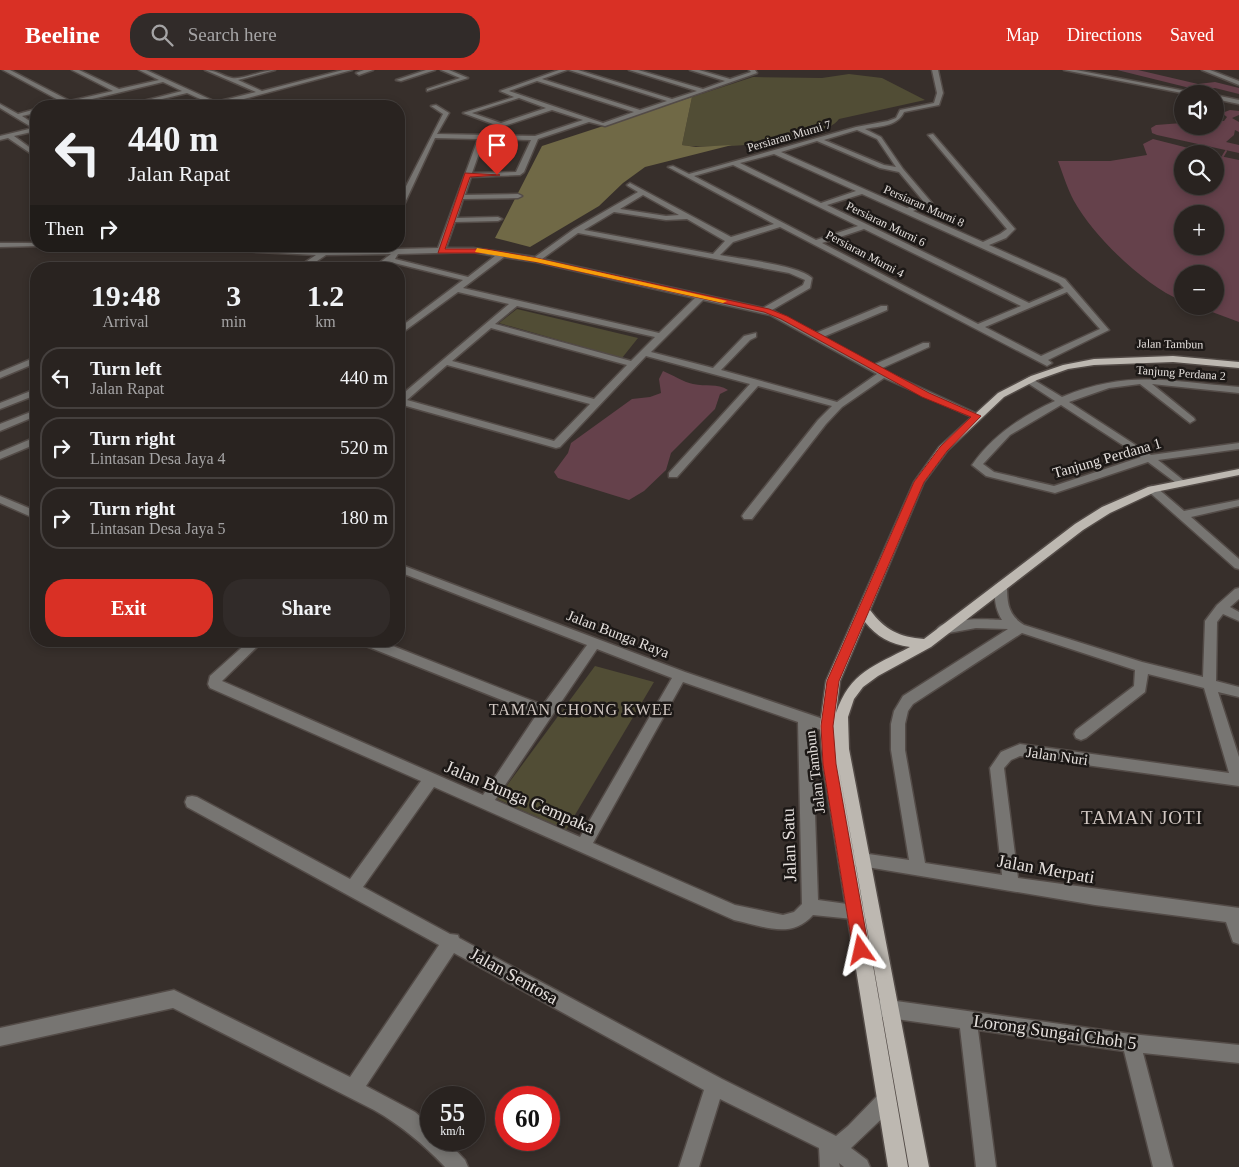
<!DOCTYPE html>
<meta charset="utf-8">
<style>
:root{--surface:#292320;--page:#312b29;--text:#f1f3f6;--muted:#a5a4a5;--line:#45403e;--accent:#d93025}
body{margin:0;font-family:Georgia,serif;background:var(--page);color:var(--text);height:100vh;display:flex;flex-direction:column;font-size:19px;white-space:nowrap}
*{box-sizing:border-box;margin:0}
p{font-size:16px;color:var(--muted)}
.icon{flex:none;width:28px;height:28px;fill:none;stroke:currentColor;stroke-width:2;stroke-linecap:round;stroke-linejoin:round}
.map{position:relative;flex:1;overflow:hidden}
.drawer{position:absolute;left:30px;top:192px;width:375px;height:385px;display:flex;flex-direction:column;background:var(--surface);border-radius:20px;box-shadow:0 2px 8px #0003,0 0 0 1px var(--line)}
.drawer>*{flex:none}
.banner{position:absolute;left:30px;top:30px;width:375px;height:152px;border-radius:20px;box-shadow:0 2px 8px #0003,0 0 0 1px var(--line);background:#292320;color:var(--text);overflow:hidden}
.buttons{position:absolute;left:1174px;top:15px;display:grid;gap:10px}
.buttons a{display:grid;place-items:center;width:50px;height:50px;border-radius:50%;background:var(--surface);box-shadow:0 2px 8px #0003,0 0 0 1px var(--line);font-size:25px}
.speed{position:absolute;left:420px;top:1016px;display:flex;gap:10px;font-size:25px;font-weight:700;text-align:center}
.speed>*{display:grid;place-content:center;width:65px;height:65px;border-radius:50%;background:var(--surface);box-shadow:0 2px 8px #0003,0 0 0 1px var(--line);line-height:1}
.speed small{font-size:12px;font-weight:400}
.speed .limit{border:8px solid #d22;background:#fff;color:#111}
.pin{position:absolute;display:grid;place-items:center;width:42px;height:42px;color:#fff;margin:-51px -21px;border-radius:50% 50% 50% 0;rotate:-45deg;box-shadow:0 0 5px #0007}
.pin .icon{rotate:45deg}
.me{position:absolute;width:55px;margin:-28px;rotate:349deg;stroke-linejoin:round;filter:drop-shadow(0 0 4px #0008)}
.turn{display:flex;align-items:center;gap:18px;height:105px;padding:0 15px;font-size:22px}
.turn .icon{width:65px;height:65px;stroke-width:2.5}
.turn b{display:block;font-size:35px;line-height:42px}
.then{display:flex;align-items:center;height:48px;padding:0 15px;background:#0003;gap:10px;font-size:19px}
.eta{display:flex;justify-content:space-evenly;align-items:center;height:85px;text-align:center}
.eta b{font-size:30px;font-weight:700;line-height:35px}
.primary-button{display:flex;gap:10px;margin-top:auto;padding:10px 15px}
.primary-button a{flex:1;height:58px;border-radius:20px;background:var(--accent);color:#fff;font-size:20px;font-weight:700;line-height:58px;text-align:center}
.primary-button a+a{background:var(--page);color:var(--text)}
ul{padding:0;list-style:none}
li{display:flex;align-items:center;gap:15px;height:62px;margin:0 10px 8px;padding:0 5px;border:2px solid var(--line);border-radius:20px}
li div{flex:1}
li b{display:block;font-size:19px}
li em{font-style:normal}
header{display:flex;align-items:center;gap:30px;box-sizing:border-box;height:70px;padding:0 25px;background:var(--accent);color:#fff}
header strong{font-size:24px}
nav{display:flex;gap:28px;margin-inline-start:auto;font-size:18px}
.search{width:350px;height:45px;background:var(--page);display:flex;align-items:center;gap:12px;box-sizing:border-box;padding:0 18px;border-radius:20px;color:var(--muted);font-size:19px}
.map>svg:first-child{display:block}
.green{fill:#514d35}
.forest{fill:#706946}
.water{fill:#65414b;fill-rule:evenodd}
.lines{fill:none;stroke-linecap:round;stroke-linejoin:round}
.stream{stroke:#65414b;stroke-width:2}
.river{fill:#65414b;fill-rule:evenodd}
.minor-casing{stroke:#534b47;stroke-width:3}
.major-casing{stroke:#534b47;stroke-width:3}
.minor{fill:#777572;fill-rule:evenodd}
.major{fill:#bdb8b1;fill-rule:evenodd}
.route{fill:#d93025;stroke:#8d1f18}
.slow{fill:#f59e0b}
.labels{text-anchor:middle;stroke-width:5;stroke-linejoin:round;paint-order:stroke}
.far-street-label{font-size:12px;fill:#e4dfdc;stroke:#1c1816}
.street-label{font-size:15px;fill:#e4dfdc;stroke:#1c1816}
.neighbourhood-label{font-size:16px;letter-spacing:1px;fill:#d0c6c1;stroke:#1c1816}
.near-street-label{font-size:18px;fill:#e4dfdc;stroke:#1c1816}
.near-neighbourhood-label{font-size:19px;letter-spacing:1px;fill:#d0c6c1;stroke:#1c1816}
</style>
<header>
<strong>Beeline</strong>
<div class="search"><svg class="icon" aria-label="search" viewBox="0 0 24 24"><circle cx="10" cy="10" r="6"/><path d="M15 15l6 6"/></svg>Search here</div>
<nav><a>Map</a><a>Directions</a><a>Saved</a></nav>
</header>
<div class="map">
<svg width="1239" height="1097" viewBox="0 0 1239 1097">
<rect width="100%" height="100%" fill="#372f2b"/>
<g class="green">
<path d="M849,4L882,8L925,30L839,49C822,73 711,80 682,75L692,27L753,7L822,8Z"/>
<polygon points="517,239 638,268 622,288 499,253"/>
<polygon points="595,596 654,612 566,760 497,729"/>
</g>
<polygon class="forest" points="692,27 682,75 696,77 732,75 645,97 623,113 599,136 530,177 495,168 542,76"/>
<g class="water">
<polygon points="1230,40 1239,41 1239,45 1232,48 1239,52 1239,62 1235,60 1234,65 1226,72 1239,75 1239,83 1157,65 1152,63 1151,58 1156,55 1182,53 1182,56 1215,56 1215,51 1224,51 1227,47 1222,43"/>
<path d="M1153,69L1212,84H1182V116H1215V85L1239,90V252L1196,236H1215V204H1182V231C1144,215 1094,167 1074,131C1067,118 1063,104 1058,91H1110L1147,85L1143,74ZM1182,144H1215V176H1182Z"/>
<path d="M663,301C673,305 683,312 693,314C706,317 717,313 728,320L720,324L715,339L671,383L666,400L644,421L629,430L558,408L554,402L568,383L571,373L632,329L650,327L661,323L659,309Z"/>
</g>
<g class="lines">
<polyline class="stream" points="1223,86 1226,81"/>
<polygon class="river" points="1117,0 1138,0 1198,14 1215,12 1239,18 1239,24 1215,18 1198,20"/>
<g class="minor-casing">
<g id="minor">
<path d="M3,0H10L70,31L113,21L72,0H79L119,19L159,10L139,0H146L216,32L256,22L205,0C216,0 222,6 232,8C243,10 262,0 275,0L238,10L262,21L343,0H352L225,34L198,36L209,33L187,23L133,36H124L182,21L163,12L63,36H54L64,33Z"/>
<polygon points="364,0 373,0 359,5 356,3"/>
<polygon points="426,0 435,0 401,11 396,10"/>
<polygon points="441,0 449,0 468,8 427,21 427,19 460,8"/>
<path d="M559,0H567L542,9L640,40L667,31L569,0H578L672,29L697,21L629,0H638L703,19L725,11L690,0H699L730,9L751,2L749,0H755L757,3L605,56L589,52L538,69L524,102L520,105L471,107L465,125L518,124L522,126L518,128L463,129L457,148L498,147L502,149L498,151L455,152L446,178H473L535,187L574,159L638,122L628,116L627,115L630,113L731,167L774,154L668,97L673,96L689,104L856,57L888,51L896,48L900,40L934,33L937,23L932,0H938L943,23L939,35L904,42C897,57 879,56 865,59L881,67L903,99L932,133L913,141L983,172L1000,164L1007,159L928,65L933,64L1015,159L1006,168L989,175L1065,209L1109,260L1048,290L1052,293L1047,296L780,157L733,172L720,185C740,189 799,195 812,208L810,218L772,240L816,263L881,236H887V240L823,267L873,295L923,273H929V277L880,299L982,346L980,348H974L884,308L842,337L826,354L752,449H744L742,446L744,443L818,350L832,336L758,316L677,407H669V403L750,314L646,286L560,377L556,378L399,334V327L509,234L458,222L399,265V258L463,210L390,192L381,199H371L391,184L326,185L305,199H295L316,185L185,178L181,176H258L324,181L438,178L478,69L435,68L403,137L399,139V130L443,44L431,36L436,35L449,43L437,64L535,66L583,50L552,40L501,57L463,43L514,27L500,21ZM537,11L634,42L603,53L509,21ZM519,28L546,38L501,53L472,43ZM857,60L877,69L896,97L884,95L824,70ZM484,69L531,70L516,102L472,103ZM817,71L880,98L899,102L924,132L907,138L781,82ZM774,84L856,121L821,133L740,93ZM733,95L858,156L816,170L694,106ZM862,124L1059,213L1064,218L1029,233L827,135ZM643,125L679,145L666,146L620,139ZM614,142L666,150L687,149L725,171L713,184L584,160ZM864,159L1021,236L978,254L822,173ZM578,163L789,203L805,210L803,215L763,238L542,189ZM473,182L495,186L468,207L395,189L398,184ZM504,187L536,192L695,228L659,263L463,218ZM1067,222L1100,259L1041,286L985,257ZM703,230L770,245L877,304L837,332L721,300L750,270L756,267V263L744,266L713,298L651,282ZM517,236L655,267L631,291L495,254ZM491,258L627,295L594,329L452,291ZM447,295L590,334L554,371L407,330Z"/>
<polygon points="1064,0 1076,0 1201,24 1187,24"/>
<polygon points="1202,0 1210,0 1239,11 1239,15"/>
<polygon points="1215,25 1239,30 1239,34 1215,29"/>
<polygon points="0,34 18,44 36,39 36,43 22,46 36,55 36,61 14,66 36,82 36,87 8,68 0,70 0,66 33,58 0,38"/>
<polygon points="0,173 36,173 36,176 39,176 0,177"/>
<polygon points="36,287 36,293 0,308 0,302"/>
<path d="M1029,307L1062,327C1129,299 1171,312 1239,317V323L1152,314L1194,348L1195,350L1190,353L1140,314L1109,318L1069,332L1151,385L1239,373V379L1158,390L1183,410L1184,412L1183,414L1179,415L1148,392L1055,423L986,406L972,395C993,365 1022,346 1055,331L1026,312L1024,310ZM1061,335L1141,387L1054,416L994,402L983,394L1010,365Z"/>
<polygon points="36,319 36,325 0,339 0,333"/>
<polygon points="36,340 36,346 0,361 0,354"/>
<polygon points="36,367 36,374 0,389 0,382"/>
<polygon points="1152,416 1156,417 1184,441 1239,430 1239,436 1191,447 1239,489 1239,499 1235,498 1148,421 1147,419 1148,417"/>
<polygon points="0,426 36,441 36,449 0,433"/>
<path d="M399,494L685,602L832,652L834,656L832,660L827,662L812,657L818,830L869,837L871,842L869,847L863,850L813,845C791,870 763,856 734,850L434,717L363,817L450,864L458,865L459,868L722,1009L836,1066L848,1056L880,1023L887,1021L894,1023L896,1030L894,1037L851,1078L867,1090L870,1097H844L839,1093L840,1097H820L819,1078L720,1029L699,1097H679L704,1020L454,883L366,1016L415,1042L431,1056V1070H446L465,1090L468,1097H445C423,1074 402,1056 374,1040L173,938L0,976V958L174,920L350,1007L439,875L187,737L185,732L187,727L192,726L197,727L350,809L421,711L210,618L208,614L210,606L249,571H263L222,611L483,725L537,644L361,574L360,571H380L543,635L587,575L399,502ZM597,579L672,608L580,767L495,730ZM683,612L798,652L802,834L794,842L783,845L735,835L593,773Z"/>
<path d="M1001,511L1007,515C1007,533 1008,545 1024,555L1142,592L1203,607L1205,551L1217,535L1235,519L1239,518V529L1230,537L1239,542V551L1223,544L1217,552L1216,611L1239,617V627L1218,622L1239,687V716L1020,686L1011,690L1004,698L1018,808L1239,838V874L1233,872L1226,852L1095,835L849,794L847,789L849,784L855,782L909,790L891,680V654L894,641L903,626L1008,559L976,558L943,564L937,559C944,547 989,549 1002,550C995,539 994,528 995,515ZM1022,563L1135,600L1134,616L1076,660L1074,664L1076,668L1081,670L1086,668L1145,622L1148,604L1204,618L1229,703L1020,674L1001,682L990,698L1002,805L925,793L905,680V654L908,641L913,634Z"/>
<polygon points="882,929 1131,964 1239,975 1239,993 1143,983 1173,1097 1153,1097 1124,981 978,960 996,1097 976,1097 960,958 882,947 876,944 873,938 876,932"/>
</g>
</g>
<g class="major-casing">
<path id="major" d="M1173,286L1239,292V298L1173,292L1094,295L1068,299L1037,310L1004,327L947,381L924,412L870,540C885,560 899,567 924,569L1075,454L1102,437L1148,417L1239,399V405L1155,422L1110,443L1083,460L931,577L878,606L863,617L854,629L848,647L849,679L929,1097H909L837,688L908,1097H888L823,695L820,656L826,611L914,412L939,377L998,323L1031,306L1063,295L1094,289ZM865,552C877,567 890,574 910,577C874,596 850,602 836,643L840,611Z"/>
</g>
<use href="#minor" class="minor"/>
<use href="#major" class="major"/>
</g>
<polygon class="route" points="465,103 500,105 470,107 445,179 486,179 536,188 769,239 787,246 929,323 981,346 947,381 924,412 839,611 833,656 836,694 869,880 866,885 861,887 855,885 853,880 823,694 821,656 827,611 914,412 940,377 971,347 922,327 781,249 764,242 536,192 486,183 438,183"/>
<polygon class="slow" points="477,178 536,188 727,231 723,233 536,192 475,182"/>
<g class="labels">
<g class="far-street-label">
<text transform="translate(789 66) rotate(-16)" y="4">Persiaran Murni 7</text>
<text transform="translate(924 136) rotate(24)" y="4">Persiaran Murni 8</text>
<text transform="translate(886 154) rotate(26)" y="4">Persiaran Murni 6</text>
<text transform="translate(865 184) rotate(28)" y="4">Persiaran Murni 4</text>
<text transform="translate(1170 274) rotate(1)" y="4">Jalan Tambun</text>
<text transform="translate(1181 303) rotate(4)" y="4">Tanjung Perdana 2</text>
</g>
<g class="street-label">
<text transform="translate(1107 388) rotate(-16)" y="5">Tanjung Perdana 1</text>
<text transform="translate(618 564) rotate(21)" y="5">Jalan Bunga Raya</text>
<text transform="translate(1057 686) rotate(8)" y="5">Jalan Nuri</text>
<text transform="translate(815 702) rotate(-97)" y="5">Jalan Tambun</text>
</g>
<g class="neighbourhood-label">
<text x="581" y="645">TAMAN CHONG KWEE</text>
</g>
<g class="near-street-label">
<text transform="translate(520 727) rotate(23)" y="6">Jalan Bunga Cempaka</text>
<text transform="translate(789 775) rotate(-92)" y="6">Jalan Satu</text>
<text transform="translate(1046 799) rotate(10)" y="6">Jalan Merpati</text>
<text transform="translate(514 906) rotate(29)" y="6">Jalan Sentosa</text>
<text transform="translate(1055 962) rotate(8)" y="6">Lorong Sungai Choh 5</text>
</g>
<g class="near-neighbourhood-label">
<text x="1142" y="754">TAMAN JOTI</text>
</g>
</g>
</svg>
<div class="buttons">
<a><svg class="icon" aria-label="sound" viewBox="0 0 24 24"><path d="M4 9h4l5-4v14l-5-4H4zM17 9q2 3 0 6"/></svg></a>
<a><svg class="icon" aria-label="search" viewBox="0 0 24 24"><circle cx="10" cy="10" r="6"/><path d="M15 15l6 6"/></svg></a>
<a>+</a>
<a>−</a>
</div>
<div class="speed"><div>55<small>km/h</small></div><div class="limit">60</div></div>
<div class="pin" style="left:497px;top:105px;background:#d93025"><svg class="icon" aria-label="arrive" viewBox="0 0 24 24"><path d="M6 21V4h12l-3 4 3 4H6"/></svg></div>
<svg class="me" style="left:861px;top:880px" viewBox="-20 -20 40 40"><path d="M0-17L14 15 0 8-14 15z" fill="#d93025" stroke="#fff" stroke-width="4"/></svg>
<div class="banner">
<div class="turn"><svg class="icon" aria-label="left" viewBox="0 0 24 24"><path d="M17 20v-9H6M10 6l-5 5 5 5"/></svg><div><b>440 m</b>Jalan Rapat</div></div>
<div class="then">Then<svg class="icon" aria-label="right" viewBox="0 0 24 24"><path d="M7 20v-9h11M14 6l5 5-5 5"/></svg></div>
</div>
<section class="drawer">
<div class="eta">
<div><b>19:48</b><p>Arrival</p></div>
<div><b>3</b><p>min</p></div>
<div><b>1.2</b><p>km</p></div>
</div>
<ul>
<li><svg class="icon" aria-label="left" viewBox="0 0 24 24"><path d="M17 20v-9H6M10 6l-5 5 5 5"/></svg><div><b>Turn left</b><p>Jalan Rapat</p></div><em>440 m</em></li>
<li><svg class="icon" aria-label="right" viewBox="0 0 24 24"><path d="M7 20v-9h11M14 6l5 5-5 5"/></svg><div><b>Turn right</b><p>Lintasan Desa Jaya 4</p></div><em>520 m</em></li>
<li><svg class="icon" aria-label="right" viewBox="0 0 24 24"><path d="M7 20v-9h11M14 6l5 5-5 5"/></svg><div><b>Turn right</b><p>Lintasan Desa Jaya 5</p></div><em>180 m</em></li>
</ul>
<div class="primary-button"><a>Exit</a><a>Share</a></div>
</section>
</div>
